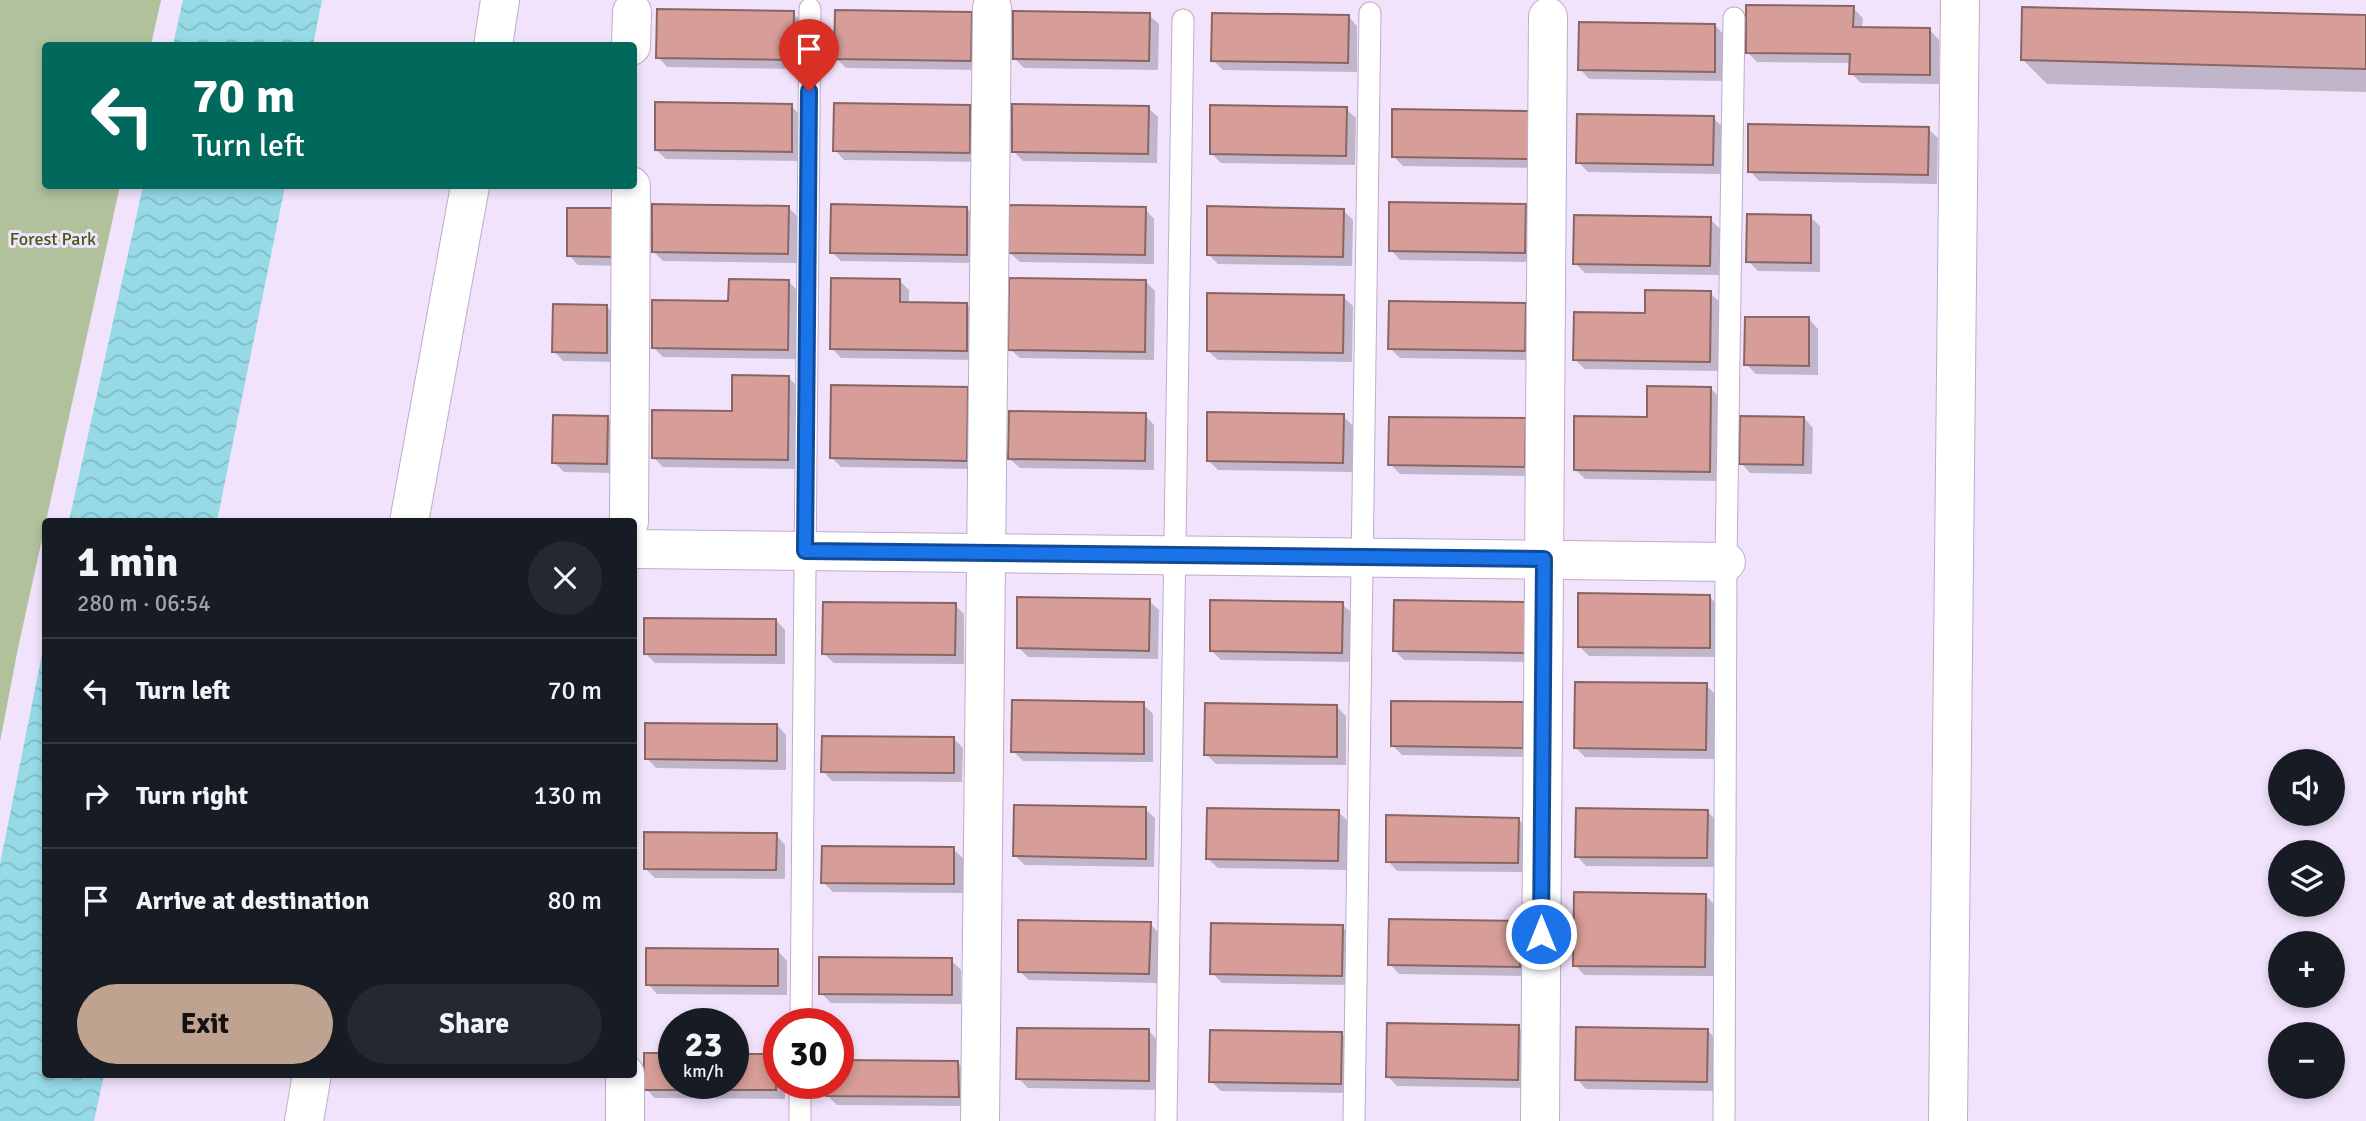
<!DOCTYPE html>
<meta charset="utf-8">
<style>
:root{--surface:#171b24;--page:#242831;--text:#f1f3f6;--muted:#9ea1a6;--line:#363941;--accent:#c0a291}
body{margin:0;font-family:Signika,sans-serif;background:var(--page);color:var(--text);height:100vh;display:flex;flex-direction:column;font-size:26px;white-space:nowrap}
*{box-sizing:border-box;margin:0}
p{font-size:23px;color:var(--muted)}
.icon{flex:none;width:38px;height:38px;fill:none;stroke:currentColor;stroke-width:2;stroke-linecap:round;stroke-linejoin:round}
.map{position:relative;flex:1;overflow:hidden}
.side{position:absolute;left:42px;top:518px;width:595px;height:560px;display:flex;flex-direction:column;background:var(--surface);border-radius:7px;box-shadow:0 4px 10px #0003}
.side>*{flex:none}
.hud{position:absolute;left:42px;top:42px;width:595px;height:147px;border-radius:7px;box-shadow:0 4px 10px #0003;background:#00695c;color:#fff;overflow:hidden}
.buttons{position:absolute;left:2268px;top:749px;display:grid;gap:14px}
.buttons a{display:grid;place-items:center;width:77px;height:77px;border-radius:50%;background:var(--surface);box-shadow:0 4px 10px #0003;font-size:35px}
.speed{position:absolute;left:658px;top:1008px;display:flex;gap:14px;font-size:35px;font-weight:700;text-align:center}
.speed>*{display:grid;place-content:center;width:91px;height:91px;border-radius:50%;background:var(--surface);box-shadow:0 4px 10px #0003;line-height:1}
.speed small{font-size:18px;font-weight:400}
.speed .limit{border:10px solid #d22;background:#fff;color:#111}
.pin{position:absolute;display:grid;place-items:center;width:60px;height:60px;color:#fff;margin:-72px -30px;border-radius:50% 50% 50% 0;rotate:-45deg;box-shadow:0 0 7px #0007}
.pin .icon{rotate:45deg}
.me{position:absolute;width:77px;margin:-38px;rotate:0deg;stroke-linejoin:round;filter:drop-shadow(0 0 5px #0008)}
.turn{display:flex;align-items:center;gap:24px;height:147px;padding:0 35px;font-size:32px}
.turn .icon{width:91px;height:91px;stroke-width:2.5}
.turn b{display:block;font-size:49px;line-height:60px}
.round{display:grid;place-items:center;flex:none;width:74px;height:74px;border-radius:37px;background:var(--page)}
.overview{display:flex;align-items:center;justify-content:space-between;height:119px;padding:0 35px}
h1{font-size:42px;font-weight:800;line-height:52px}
.primary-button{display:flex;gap:14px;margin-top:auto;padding:14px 35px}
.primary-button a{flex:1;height:80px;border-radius:42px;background:var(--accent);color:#111;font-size:28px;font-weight:800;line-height:80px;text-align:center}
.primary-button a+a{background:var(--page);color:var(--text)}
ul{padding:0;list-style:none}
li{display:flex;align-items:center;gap:21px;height:105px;padding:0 35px;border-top:2px solid var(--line)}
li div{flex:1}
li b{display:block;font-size:26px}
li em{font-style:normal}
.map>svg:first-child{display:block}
.park{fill:#b0c19c}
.water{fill:url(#water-waves)}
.shadow{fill:#0003}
.building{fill:#d79d98;stroke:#896663;stroke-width:2}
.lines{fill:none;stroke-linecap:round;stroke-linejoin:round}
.service-casing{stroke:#bfacca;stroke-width:23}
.minor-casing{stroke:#bfacca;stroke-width:40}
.tertiary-casing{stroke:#bfacca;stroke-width:40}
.service{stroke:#fff;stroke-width:21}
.minor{stroke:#fff;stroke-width:38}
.tertiary{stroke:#fff;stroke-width:38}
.route-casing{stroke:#114b97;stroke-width:18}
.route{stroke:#1a73e8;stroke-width:12}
.labels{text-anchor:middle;stroke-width:6;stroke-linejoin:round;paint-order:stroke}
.park-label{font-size:18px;fill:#405b15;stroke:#f2e3fc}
</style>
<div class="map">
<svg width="2366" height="1121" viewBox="0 0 2366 1121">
<defs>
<pattern id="water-waves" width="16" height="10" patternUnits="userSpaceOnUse" patternTransform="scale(1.75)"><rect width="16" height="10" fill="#96dae6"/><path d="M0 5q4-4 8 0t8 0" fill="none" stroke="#82bbc6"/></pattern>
</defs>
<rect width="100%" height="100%" fill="#f2e3fc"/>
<polygon class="park" points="0,0 161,0 151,45 46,46 46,186 120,186 18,648 0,742"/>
<g class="water">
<polygon points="183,0 322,0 313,45 173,45"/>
<polygon points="143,186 285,186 217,521 69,521"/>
<polygon points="45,639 46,1074 104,1075 94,1121 0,1121 0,864"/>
</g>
<g class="shadow">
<polygon points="1853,8 1863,18 1862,29 1930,30 1939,40 1939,84 1861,83 1851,73 1851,63 1757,62 1747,52"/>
<polygon points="793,13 802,23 802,69 667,67 658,57"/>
<polygon points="971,14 981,24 980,70 846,68 836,58"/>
<polygon points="1149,15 1159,24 1158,70 1024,68 1014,58"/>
<polygon points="1348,16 1357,26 1357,72 1223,70 1213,60"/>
<polygon points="2366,16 2366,92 2047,84 2022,59"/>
<polygon points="1715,25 1724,35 1724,81 1589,79 1580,69"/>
<polygon points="791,106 801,116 801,161 666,159 656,150"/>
<polygon points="970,107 979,116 979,162 844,160 835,150"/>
<polygon points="1148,108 1158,117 1157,163 1023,161 1013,151"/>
<polygon points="1346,109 1356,118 1355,165 1221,163 1211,153"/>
<polygon points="1528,112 1537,168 1403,166 1394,157"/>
<polygon points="1713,118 1723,127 1722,174 1588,172 1578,162"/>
<polygon points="1928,129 1938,138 1937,184 1759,181 1750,171"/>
<polygon points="1525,205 1535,215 1534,262 1400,260 1391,250"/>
<polygon points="788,207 798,217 797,263 663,261 653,251"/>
<polygon points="967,208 976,218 976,263 841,261 832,252"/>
<polygon points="1145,209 1154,219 1154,264 1020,262 1010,253"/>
<polygon points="612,210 621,266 578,265 569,255"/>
<polygon points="1343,210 1353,220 1352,266 1218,264 1208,254"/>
<polygon points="1810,217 1820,226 1820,272 1758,271 1748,261"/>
<polygon points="1710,219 1720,229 1719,275 1585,273 1575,263"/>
<polygon points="788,281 798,291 797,359 663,357 653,347 730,303"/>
<polygon points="900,281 909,290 909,304 967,304 976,314 976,360 841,358 832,348"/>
<polygon points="1145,281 1155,291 1154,360 1020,358 1010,349"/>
<polygon points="1710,293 1720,302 1719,371 1585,369 1575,360"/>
<polygon points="1343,297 1353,306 1352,362 1218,360 1208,351"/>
<polygon points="1525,305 1534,314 1534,360 1400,358 1390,348"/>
<polygon points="607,307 616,316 616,362 563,361 554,351"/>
<polygon points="1809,319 1818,329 1818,375 1756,374 1746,364"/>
<polygon points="789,378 798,387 797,469 663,467 653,457 734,412"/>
<polygon points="967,389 976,399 976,469 841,467 832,458"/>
<polygon points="1711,389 1720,398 1719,481 1585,479 1575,469 1649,418"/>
<polygon points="1145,415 1154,425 1154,470 1020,468 1010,459"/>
<polygon points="1343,416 1353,426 1352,472 1218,470 1208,460"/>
<polygon points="607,418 617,427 616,473 564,472 554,462"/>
<polygon points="1804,418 1813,428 1812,474 1750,473 1741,463"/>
<polygon points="1525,420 1534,476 1400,474 1390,464"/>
<polygon points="1710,597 1719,607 1718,657 1589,656 1579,646"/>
<polygon points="1149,601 1159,610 1158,659 1028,657 1019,648"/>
<polygon points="1342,604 1352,613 1351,662 1221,660 1212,651"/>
<polygon points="1526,604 1534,662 1404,660 1395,651"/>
<polygon points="955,605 964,614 964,664 834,663 824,654"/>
<polygon points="776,620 785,630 785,664 655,663 645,653"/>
<polygon points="1706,685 1716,695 1715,759 1585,757 1575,747"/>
<polygon points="1143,704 1153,714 1153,762 1023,761 1013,751"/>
<polygon points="1523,704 1532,757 1402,755 1392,745"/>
<polygon points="1337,707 1346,716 1346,765 1216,764 1206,754"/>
<polygon points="777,725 786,735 786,770 656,768 647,758"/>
<polygon points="953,738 963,748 962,782 832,781 823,771"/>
<polygon points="1145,809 1155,818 1154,867 1025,865 1015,856"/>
<polygon points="1707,811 1717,821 1716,867 1586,866 1577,856"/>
<polygon points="1338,812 1348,821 1347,870 1218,868 1208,859"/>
<polygon points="1518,819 1528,829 1527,872 1397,871 1388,861"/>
<polygon points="776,835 785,845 785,879 655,878 645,868"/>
<polygon points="953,849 963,858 963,893 833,892 823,882"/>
<polygon points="1706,896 1715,905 1714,976 1584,975 1575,965"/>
<polygon points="1520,923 1530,932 1529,976 1399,974 1390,964"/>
<polygon points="1150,924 1159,933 1158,983 1029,980 1019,971"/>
<polygon points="1342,927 1352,936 1351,985 1222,983 1212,973"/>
<polygon points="778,951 787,961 787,995 657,994 648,984"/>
<polygon points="951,960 961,970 961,1004 831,1003 821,993"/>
<polygon points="1518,1027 1527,1037 1527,1088 1397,1086 1388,1077"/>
<polygon points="1707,1030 1717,1040 1716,1091 1586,1089 1577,1079"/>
<polygon points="1149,1031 1158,1041 1158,1090 1028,1088 1018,1078"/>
<polygon points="1342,1034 1351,1044 1350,1093 1221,1091 1211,1081"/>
<polygon points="776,1056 779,1059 779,1083 785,1083 785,1099 655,1098 646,1089 674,1083 733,1083"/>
<polygon points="958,1063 967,1072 967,1106 837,1105 828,1096 838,1083"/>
</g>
<g class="building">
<polygon points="1746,5 1854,6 1853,27 1930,28 1930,75 1849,74 1850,54 1746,53"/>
<polygon points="2022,7 2366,15 2366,69 2021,60"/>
<polygon points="657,9 794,11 793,60 656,58"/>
<polygon points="835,10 972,12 971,61 834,59"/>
<polygon points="1013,11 1150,13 1149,61 1013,59"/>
<polygon points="1212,13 1349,15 1348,63 1211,61"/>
<polygon points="1579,22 1715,24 1715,72 1578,70"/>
<polygon points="655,102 792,104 792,152 655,150"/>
<polygon points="834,103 970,105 970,153 833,151"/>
<polygon points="1012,104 1149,106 1148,154 1012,152"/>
<polygon points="1210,105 1347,107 1346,156 1210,154"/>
<polygon points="1392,109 1529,111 1529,159 1392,157"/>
<polygon points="1577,114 1714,116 1713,165 1576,163"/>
<polygon points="1748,124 1929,127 1928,175 1748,172"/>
<polygon points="1389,202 1526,204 1525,253 1389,251"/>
<polygon points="652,204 789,206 788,254 652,252"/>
<polygon points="831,204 967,207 967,255 830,253"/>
<polygon points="1009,205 1146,207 1145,255 1008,253"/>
<polygon points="1207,206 1344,209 1343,257 1207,255"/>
<polygon points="567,208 612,208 612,257 567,256"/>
<polygon points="1747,214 1811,215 1811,263 1746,262"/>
<polygon points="1574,215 1711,217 1710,266 1573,264"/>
<polygon points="831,278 900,279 900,302 967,303 967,351 830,349"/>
<polygon points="1009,278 1146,280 1145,352 1008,350"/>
<polygon points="729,279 789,280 788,350 652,348 652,300 728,301"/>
<polygon points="1645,290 1711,291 1710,362 1573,360 1574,312 1645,313"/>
<polygon points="1207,293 1344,295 1343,353 1207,351"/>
<polygon points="1389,301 1526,303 1525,351 1388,349"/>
<polygon points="553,304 607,305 607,353 552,352"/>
<polygon points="1745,317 1809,317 1809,366 1744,365"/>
<polygon points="732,375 789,376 788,460 652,458 652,410 732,411"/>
<polygon points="831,385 968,387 967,461 830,458"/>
<polygon points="1647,386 1711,387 1710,472 1574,470 1574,416 1647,417"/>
<polygon points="1009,411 1146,413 1145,461 1008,459"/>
<polygon points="1207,412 1344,414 1343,463 1207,461"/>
<polygon points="553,415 608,416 607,464 552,463"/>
<polygon points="1740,416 1804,417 1803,465 1739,464"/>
<polygon points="1389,417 1526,418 1525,467 1388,465"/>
<polygon points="1578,593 1710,595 1710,648 1578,647"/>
<polygon points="1017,597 1150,599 1149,651 1017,648"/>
<polygon points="1210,600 1343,602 1342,653 1210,651"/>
<polygon points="1394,600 1526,602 1525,653 1393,651"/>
<polygon points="823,602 956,603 955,655 822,654"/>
<polygon points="644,618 776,619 776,655 644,654"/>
<polygon points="1575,682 1707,683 1706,750 1574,748"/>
<polygon points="1012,700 1144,702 1144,754 1011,752"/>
<polygon points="1391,701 1524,702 1523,748 1391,746"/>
<polygon points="1205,703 1337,705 1337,757 1204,755"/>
<polygon points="645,723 777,724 777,761 645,759"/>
<polygon points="822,736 954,737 954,773 821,772"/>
<polygon points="1014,805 1146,807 1146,859 1013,856"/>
<polygon points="1207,808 1339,810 1338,861 1206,859"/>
<polygon points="1576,808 1708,810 1707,858 1575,857"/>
<polygon points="1386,815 1519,818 1518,863 1386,862"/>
<polygon points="644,832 777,833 776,870 644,869"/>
<polygon points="822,846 954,847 954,884 821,883"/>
<polygon points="1574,892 1706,894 1705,967 1573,966"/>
<polygon points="1389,919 1521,921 1520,967 1388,965"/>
<polygon points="1018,920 1151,922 1149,974 1018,972"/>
<polygon points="1211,923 1343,925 1342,976 1210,974"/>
<polygon points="646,948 778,949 778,986 646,985"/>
<polygon points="819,957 952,958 952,995 819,994"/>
<polygon points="1387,1023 1519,1025 1518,1080 1386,1077"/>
<polygon points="1576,1027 1708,1029 1707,1082 1575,1080"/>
<polygon points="1017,1028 1149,1029 1149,1081 1016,1079"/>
<polygon points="1210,1030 1342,1032 1341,1084 1209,1082"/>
<polygon points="644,1053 674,1053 674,1083 733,1083 733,1054 777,1054 776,1090 644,1090"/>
<polygon points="838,1060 958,1061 959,1097 826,1096 826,1083 838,1083"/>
</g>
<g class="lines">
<g class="service-casing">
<g id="service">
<polyline points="801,1024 810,9"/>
<polyline points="800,1121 800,1083"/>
<polyline points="1166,1121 1183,20"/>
<polyline points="1354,1121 1370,13"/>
<polyline points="1724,1121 1726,562 1734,18"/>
</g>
</g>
<g class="minor-casing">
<g id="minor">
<polyline points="493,46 500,0"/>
<polyline points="631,46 632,12"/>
<polyline points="409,522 470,186"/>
<polyline points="629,522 631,186"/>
<polyline points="634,549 1726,562"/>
<polyline points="304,1121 312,1074"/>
<polyline points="625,1121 625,1074"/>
<polyline points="980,1121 992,8"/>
<polyline points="1540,1121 1548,17"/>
</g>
</g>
<g class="tertiary-casing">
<polyline id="tertiary" points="1948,1121 1960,0"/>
</g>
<use href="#service" class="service"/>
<use href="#minor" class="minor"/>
<use href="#tertiary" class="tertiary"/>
</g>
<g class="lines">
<g class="route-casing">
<polyline id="route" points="809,91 805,551 1544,559 1541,934"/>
</g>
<use href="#route" class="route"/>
</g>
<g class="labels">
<g class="park-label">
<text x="53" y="245">Forest Park</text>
</g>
</g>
</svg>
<div class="buttons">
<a><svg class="icon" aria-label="sound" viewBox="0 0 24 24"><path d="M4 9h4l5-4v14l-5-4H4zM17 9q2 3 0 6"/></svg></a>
<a><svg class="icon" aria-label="layers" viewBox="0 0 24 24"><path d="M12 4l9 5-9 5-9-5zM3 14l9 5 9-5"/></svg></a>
<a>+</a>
<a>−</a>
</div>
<div class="speed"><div>23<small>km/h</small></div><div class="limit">30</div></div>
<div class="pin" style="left:809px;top:91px;background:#d93025"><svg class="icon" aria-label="arrive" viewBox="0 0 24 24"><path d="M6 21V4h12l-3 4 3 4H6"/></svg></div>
<svg class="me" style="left:1541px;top:934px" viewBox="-20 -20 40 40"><circle r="17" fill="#1a73e8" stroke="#fff" stroke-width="3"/><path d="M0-11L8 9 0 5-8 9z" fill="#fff"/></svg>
<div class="hud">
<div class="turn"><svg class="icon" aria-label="left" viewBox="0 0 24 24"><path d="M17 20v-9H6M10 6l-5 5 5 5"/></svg><div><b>70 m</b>Turn left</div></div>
</div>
<section class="side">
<div class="overview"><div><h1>1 min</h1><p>280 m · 06:54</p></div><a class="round"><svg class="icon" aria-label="close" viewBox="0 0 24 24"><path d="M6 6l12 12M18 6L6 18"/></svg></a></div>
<ul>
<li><svg class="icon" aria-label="left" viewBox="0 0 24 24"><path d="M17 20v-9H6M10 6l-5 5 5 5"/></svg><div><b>Turn left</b></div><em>70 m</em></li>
<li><svg class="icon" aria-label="right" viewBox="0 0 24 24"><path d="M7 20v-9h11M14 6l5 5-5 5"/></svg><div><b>Turn right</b></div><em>130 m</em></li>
<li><svg class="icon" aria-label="arrive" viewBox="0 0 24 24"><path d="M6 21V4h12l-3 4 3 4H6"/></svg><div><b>Arrive at destination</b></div><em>80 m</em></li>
</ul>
<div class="primary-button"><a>Exit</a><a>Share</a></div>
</section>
</div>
